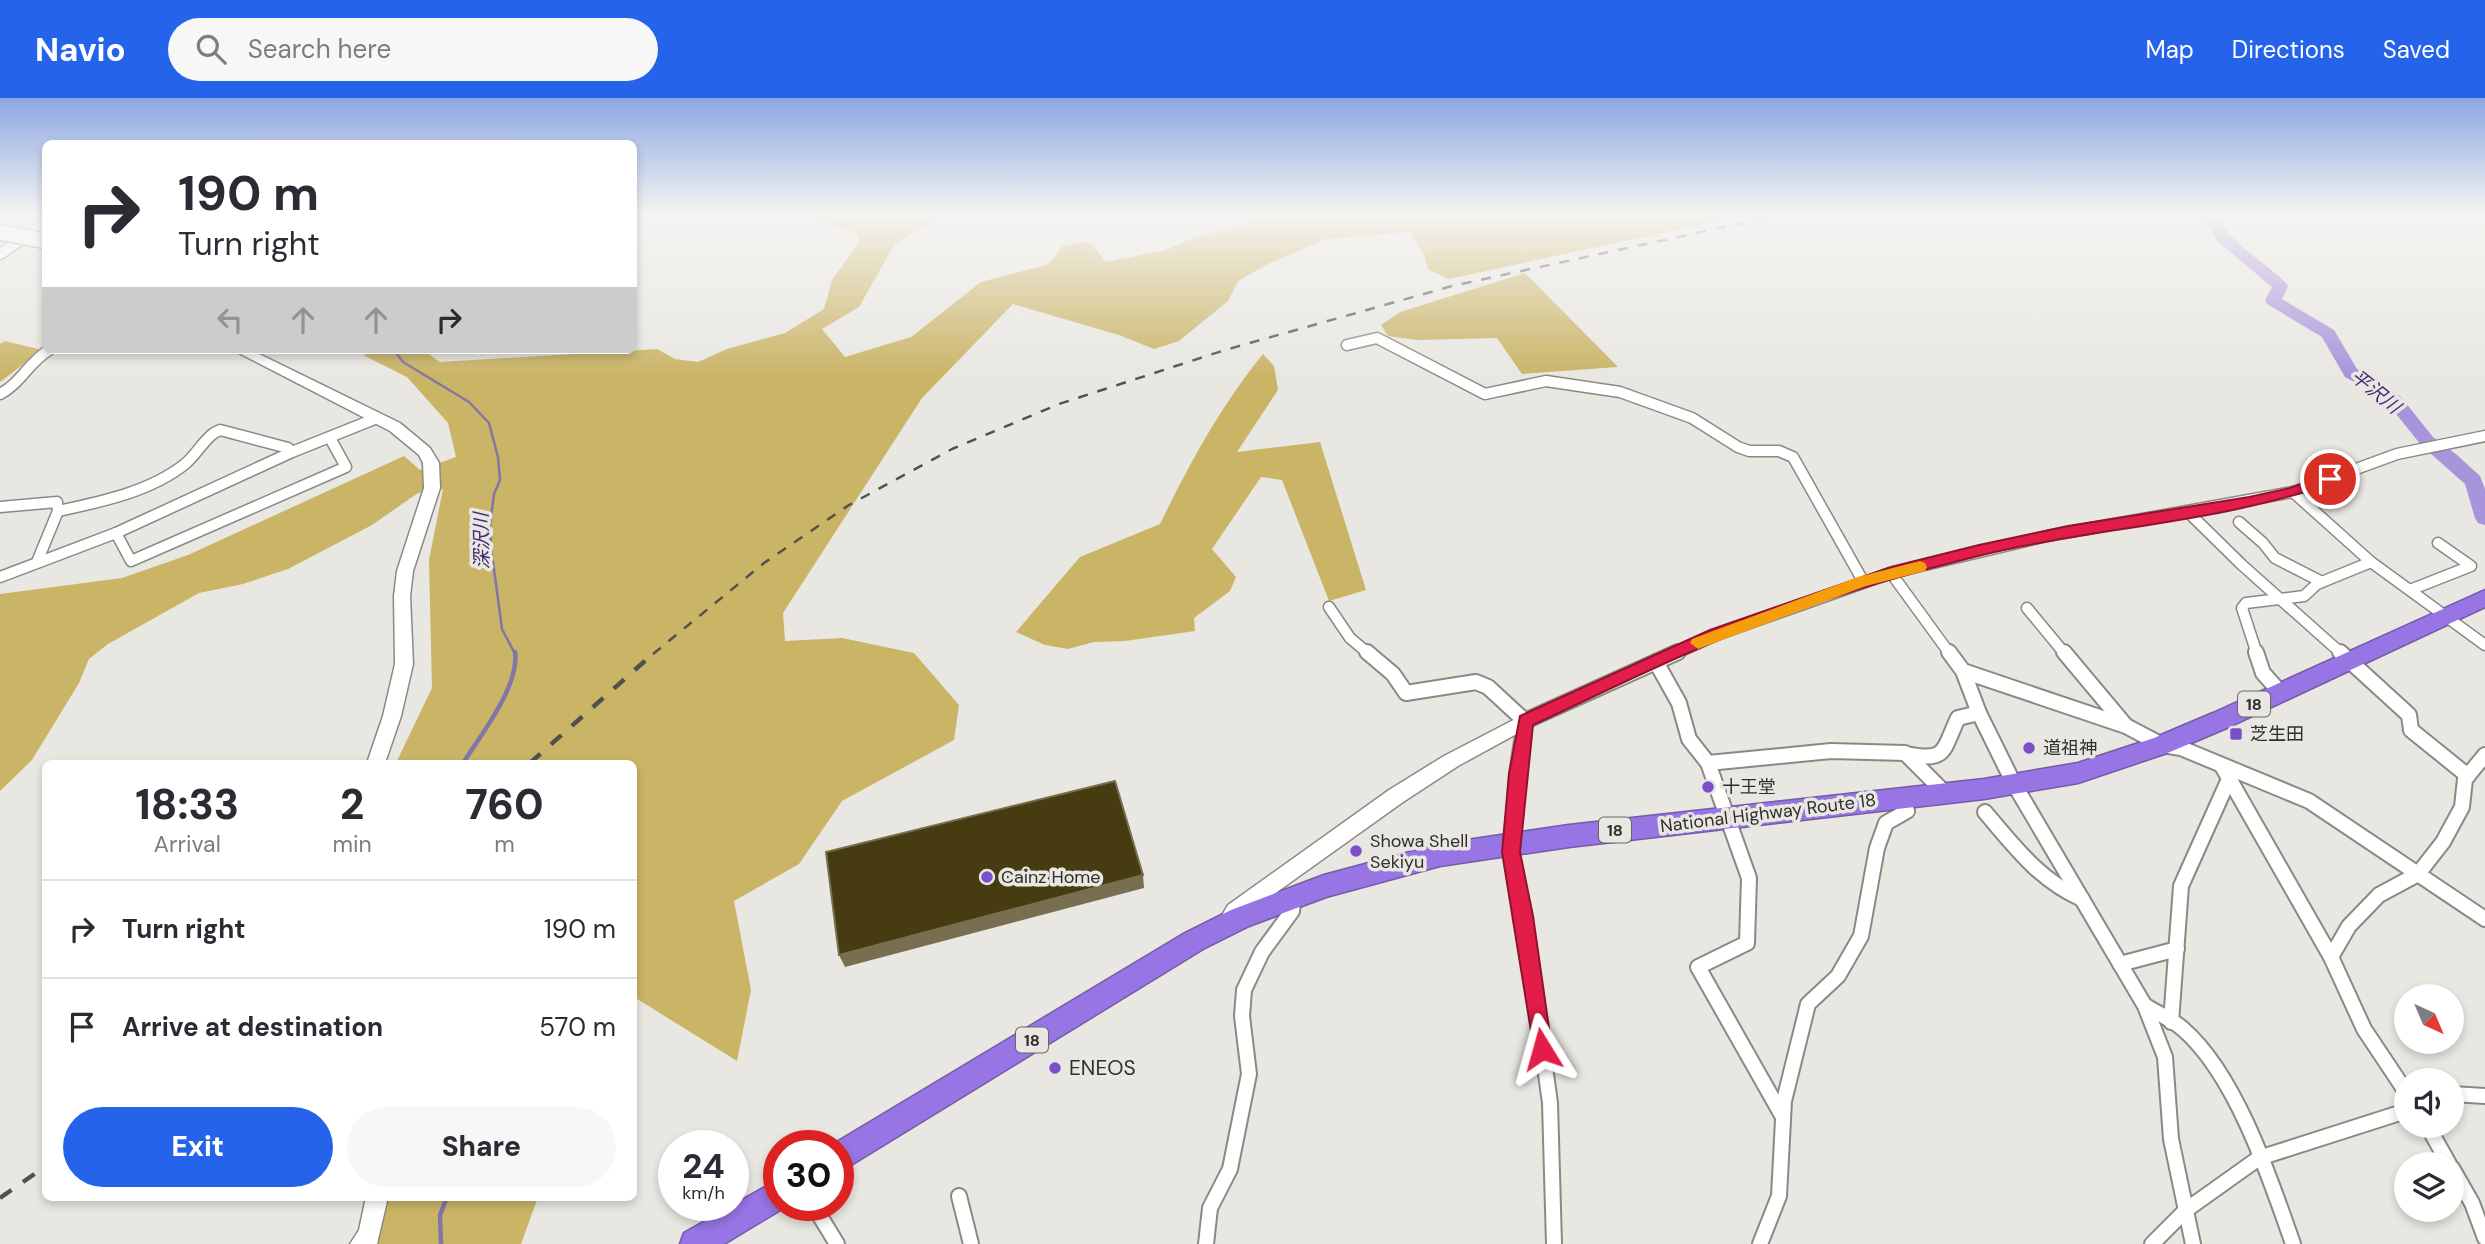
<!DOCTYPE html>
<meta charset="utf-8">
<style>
:root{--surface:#fff;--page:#f7f7f7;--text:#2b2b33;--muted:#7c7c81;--line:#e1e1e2;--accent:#2563eb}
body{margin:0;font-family:"DM Sans","Noto Sans JP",sans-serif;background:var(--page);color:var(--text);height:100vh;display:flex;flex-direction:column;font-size:26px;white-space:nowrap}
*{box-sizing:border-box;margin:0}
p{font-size:23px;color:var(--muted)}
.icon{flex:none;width:38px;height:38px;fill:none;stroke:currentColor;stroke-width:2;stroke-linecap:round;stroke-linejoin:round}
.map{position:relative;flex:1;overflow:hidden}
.sheet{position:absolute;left:42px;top:662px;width:595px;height:441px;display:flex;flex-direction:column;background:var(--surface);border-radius:10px;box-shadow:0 4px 10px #0003}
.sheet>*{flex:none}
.guide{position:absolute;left:42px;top:42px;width:595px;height:214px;border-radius:10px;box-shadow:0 4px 10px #0003;background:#fff;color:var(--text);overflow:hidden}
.needle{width:46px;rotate:136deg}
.controls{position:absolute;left:2394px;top:886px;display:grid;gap:14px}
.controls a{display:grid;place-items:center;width:70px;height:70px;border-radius:50%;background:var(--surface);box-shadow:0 4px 10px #0003;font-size:35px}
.speed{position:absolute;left:658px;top:1032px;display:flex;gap:14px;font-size:35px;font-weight:700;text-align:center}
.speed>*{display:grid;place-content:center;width:91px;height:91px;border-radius:50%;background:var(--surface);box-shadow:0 4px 10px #0003;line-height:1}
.speed small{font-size:18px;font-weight:400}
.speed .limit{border:10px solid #d22;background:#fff;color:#111}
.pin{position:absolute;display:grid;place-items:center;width:60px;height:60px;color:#fff;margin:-30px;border:4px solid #fff;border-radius:50%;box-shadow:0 2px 7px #0007}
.me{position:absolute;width:77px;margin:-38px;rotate:352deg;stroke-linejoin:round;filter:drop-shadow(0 0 5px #0008)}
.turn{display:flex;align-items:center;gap:24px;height:147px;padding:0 21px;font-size:32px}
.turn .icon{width:91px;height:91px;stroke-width:2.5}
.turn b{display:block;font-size:49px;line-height:60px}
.lanes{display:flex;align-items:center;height:66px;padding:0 21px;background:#0003;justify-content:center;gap:35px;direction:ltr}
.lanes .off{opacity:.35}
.eta{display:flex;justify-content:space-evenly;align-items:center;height:119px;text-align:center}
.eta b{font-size:42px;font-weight:800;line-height:49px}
.button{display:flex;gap:14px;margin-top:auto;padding:14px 21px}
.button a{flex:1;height:80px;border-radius:42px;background:var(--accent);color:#fff;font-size:28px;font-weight:800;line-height:80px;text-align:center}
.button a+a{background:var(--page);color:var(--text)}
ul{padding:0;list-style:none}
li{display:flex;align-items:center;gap:21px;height:98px;padding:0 21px;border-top:2px solid var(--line)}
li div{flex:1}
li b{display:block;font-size:26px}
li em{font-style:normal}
header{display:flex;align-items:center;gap:42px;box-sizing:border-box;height:98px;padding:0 35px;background:var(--accent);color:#fff}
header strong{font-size:33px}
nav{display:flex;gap:38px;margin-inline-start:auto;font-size:24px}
.search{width:490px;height:63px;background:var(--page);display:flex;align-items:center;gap:18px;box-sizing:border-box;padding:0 24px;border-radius:38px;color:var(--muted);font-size:26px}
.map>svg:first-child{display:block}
.forest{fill:#cab466}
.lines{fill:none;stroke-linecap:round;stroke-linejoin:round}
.stream-far1{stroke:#8376a6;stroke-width:2.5}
.stream{stroke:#8376a6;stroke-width:4.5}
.river{fill:#a794da;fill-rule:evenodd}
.street-far1-casing{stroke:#8a8984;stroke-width:13}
.street-casing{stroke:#8a8984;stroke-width:18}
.secondary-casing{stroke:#8a8984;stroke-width:3}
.highway-casing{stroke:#735ca5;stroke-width:3}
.street-far1{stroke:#fff;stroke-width:10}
.street{stroke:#fff;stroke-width:14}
.secondary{fill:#fff;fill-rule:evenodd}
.highway{fill:#9875e5;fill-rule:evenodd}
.rail-far1{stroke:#52514f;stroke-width:2.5;stroke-dasharray:10 10;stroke-linecap:butt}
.rail{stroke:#52514f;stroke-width:4.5;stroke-dasharray:14 14;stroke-linecap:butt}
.secondary-bridge-casing{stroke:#8a8984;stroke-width:18;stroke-linecap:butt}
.secondary-bridge{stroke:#fff;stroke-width:15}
.shaded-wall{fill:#776f50}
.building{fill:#463b11;stroke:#776f50;stroke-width:2}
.route{fill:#e11d48;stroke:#92132f;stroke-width:2}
.slow{fill:#f59e0b}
.poi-dot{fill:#7a50c9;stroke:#e9e7e2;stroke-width:2.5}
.labels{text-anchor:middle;stroke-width:7;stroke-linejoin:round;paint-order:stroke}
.shield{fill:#e9e7e2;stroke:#676663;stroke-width:2}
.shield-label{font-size:16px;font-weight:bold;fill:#2f2f2d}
.poi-label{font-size:18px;fill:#2f2f2d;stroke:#e9e7e2;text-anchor:start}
.street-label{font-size:18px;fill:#2f2f2d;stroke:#e9e7e2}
.water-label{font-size:19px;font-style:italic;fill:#442777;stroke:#e9e7e2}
.near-poi-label{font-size:21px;fill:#2f2f2d;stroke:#e9e7e2;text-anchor:start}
</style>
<header>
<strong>Navio</strong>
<div class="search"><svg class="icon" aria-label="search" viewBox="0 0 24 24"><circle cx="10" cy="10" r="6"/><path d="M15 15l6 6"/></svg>Search here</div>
<nav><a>Map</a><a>Directions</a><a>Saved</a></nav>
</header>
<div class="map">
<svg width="2485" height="1146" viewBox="0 0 2485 1146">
<rect width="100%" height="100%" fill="#e9e7e2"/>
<g class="forest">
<path d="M803,118H942L894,147L859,209L822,231L845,259L911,239L981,184L1046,167L1053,162L1061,149C1087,142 1091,140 1105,164L1163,153L1198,138L1245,126L1259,118H1741L1449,181L1429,172L1424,157L1410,134L1327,141L1268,166L1238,183L1228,203L1179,243L1154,251L1119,237L1013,206L922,300L783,515L785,543L842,540L914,555L959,607L954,642L842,703L799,766L734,803L751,892L737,963L634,899V665H396L432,590L429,462L443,391L418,395L372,427L288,471L243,486L199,495L108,546L89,561L79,585L32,662L0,693V496L122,480L188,457L404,358L420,372L456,359L448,325L407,279L365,258L362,252H423L440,264L657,251L675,261L698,264L727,251L785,235L824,211L832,182L860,143L856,135Z"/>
<polygon points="1525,175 1618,269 1522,276 1497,240 1418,242 1388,238 1381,227 1400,214"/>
<polygon points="5,243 42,252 0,284 0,246"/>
<path d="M1263,256L1274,268L1278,292L1237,354L1320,344L1366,492L1329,503L1282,382L1261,379L1212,451L1236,479L1230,493L1194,520L1195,533L1125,543L1094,544L1068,551L1045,547L1016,534L1080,459L1160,426C1190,365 1220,309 1263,256Z"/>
<polygon points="386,1099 538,1099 521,1146 372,1146"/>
</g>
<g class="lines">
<polyline class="stream-far1" points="394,252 403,264 469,304 489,325 498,359 500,382 494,396 490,428 491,449 502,531 515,556"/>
<g class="stream">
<path d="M463,665C481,637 520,587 515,554"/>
<polyline points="441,1146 440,1117 447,1099"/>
</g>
<path class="river" d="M2202,118H2218C2232,148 2263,162 2286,185L2288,188L2282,201L2334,232L2357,271L2385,286L2401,299L2433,339L2457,357L2480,378L2485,391V427L2478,425L2475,420L2465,386L2421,347L2389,307L2373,294L2345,279L2322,239L2267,206L2265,202L2272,189L2217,143Z"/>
<g class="street-far1-casing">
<g id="street-far1">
<polyline points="0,156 46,125"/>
<polyline points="1347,247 1377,240 1485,296 1546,283 1620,294 1692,320 1738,349 1749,353 1779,353 1793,359 1863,483"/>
<path d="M0,296C21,285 29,264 49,252"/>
<polyline points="2293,394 2371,464 2485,547"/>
<polyline points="0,409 57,404 58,413"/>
<polyline points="2188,414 2242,467 2342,556"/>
<polyline points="2239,424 2263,445 2275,460 2322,484"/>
<polyline points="116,435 131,463 346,369 330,340"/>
<path d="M37,464L58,413C100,404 150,394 185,366C196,357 202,344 214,335L220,332L288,350L292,354"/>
<polyline points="1891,475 1950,556"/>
<polyline points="0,479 116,435 292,354 377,320"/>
<polyline points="2410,492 2471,468 2438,445"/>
<polyline points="1329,509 1350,540 1369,556"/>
<polyline points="2027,510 2065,556"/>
<polyline points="1674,556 1716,537 1891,475 2047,438 2293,394 2397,356 2485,338"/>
<polyline points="2257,556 2242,510 2246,505 2304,498 2317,486 2371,464"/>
</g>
</g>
<g class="street-casing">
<g id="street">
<polyline points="1367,554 1393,576 1406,595 1476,584 1488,589 1525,623"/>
<polyline points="1949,554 1963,573 1979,615 2014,686 2145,908 2165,959 2171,1041 2193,1146"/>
<polyline points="2064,554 2126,628"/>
<polyline points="2256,554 2263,575 2280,594"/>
<polyline points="2340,554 2409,617 2411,632 2468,678"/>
<polyline points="1656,564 1679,605 1689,641 1708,665 1749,780 1747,845 1698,869 1783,1019"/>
<polyline points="1963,573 2126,628 2162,647 2181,650 2309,703 2485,821"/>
<polyline points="1525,623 1678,554"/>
<polyline points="1525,623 1517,676 1511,754 1524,818 1550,1005 1554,1146"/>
<path d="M1906,656C1947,664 1942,654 1958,620L1979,615"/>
<polyline points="1708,665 1831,653 1905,655 1945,695"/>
<polyline points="2222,668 2331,859 2364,931 2406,994"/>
<path d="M1985,714C2014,748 2040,783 2082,801"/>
<polyline points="2331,859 2349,828 2379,797 2418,776 2443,744 2462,709 2465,681 2485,657"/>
<polyline points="2120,866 2177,851"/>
<path d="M2146,908C2158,916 2172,921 2183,931C2236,977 2270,1080 2293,1146"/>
<polyline points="2171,924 2181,788 2229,681"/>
<polyline points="2452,996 2485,998"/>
<polyline points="2427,1027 2449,1066"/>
<polyline points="2452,1070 2472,1105 2485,1140"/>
<polyline points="959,1098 971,1146"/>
<polyline points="815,1110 837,1146"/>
<polyline points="1206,1146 1210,1110 1230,1071 1249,976 1242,918 1244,892 1262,854 1292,813 1294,798"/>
<polyline points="1760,1146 1779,1098 1784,1003 1808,906 1838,878 1861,838 1877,750 1886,725 1907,713 1902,699"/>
<polyline points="2152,1146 2186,1112 2259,1060 2406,1013"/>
</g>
</g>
<g class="secondary-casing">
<g id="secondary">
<polygon points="233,252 251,252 400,325 430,350 439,365 440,390 413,473 410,498 413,566 401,618 385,665 367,665 383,618 395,566 394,498 397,473 424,390 423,365 419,357 390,333"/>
<polygon points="1525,616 1531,618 1534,623 1531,628 1458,668 1403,704 1242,819 1235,830 1228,833 1221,830 1218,824 1228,807 1389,692 1444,658"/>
<polygon points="366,1099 388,1099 377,1146 350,1146 359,1132"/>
</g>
</g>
<g class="highway-casing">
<g id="highway">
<polygon points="2485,492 2485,509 2229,629 2170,654 2078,685 1984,701 1569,749 1440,768 1326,799 1249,828 1203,851 838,1075 838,1048 830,1048 1185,835 1231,812 1324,777 1440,746 1569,727 1984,681 2078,665 2154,640 2213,615"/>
<polygon points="779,1081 779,1108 787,1108 724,1146 680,1146 684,1135"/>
</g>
</g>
<use href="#street-far1" class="street-far1"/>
<use href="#street" class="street"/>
<use href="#secondary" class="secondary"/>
<use href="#highway" class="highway"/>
<polyline class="rail-far1" points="653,556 764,465 849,407 952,351 1059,306 1225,252 1452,188 1775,118"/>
<g class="rail">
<polyline points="530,665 655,554"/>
<polyline points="0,1100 46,1068"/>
</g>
<g class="secondary-bridge-casing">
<polyline id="secondary-bridge" points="0,134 46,143"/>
</g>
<use href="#secondary-bridge" class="secondary-bridge"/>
</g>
<polygon class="shaded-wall" points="1143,777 1144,790 845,869 839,857"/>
<polygon class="building" points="1115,683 1143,777 839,857 826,754"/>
<linearGradient id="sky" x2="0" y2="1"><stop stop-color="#8ea7e2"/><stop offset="0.42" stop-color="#f5f4f2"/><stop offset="1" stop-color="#f5f4f2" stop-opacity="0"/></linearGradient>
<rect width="2485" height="278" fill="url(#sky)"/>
<path class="route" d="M2330,376L2335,377V384C2221,425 2096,429 1978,458C1891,479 1804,507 1721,541C1657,567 1596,598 1533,627L1520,754L1533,818L1552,951L1549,958L1542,961L1535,958L1502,754L1509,676L1520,618L1710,532L1891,469L1979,447L2068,428L2249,399L2290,390Z"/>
<polygon class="slow" points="1920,463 1925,465 1927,469 1925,473 1866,488 1698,551 1690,545 1692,541 1858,479"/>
<g class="poi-dot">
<rect x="2229" y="629" width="14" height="14" rx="3.5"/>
<circle cx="2029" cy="650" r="7"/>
<circle cx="1708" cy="689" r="7"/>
<circle cx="1356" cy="753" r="7"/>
<circle cx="987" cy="779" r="7"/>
<circle cx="1055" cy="970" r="7"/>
</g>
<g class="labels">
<g class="shield">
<rect x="2238" y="593.5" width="32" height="25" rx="5"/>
<rect x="1599" y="719.5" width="32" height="25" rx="5"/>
<rect x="1016" y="929.5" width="32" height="25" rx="5"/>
</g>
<g class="shield-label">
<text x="2254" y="612">18</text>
<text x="1615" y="738">18</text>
<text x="1032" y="948">18</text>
</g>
<g class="poi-label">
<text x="2250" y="642">芝生田</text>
<text x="2043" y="656">道祖神</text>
<text x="1722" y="695">十王堂</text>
<text x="1370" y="749">Showa Shell<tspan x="1370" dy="21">Sekiyu</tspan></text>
<text x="1001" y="785">Cainz Home</text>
</g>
<g class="street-label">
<text transform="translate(1768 715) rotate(-7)" y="6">National Highway Route 18</text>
</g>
<g class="water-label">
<text transform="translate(2376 293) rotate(39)" y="7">平沢川</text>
<text transform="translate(481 443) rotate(-91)" y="7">深沢川</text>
</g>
<g class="near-poi-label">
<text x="1069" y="977">ENEOS</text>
</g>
</g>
</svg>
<div class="controls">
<a><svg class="needle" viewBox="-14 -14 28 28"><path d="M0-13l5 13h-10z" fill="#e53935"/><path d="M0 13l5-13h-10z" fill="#7c7c81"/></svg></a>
<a><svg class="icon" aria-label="sound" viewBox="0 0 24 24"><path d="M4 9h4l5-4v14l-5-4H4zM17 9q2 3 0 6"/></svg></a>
<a><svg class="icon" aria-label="layers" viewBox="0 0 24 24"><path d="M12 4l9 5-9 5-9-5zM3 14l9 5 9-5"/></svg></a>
</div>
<div class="speed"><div>24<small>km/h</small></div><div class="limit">30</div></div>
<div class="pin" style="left:2330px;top:381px;background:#d93025"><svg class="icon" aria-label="arrive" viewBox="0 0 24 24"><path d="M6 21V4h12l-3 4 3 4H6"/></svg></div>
<svg class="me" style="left:1542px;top:951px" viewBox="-20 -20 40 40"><path d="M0-17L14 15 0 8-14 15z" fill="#e11d48" stroke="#fff" stroke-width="4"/></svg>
<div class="guide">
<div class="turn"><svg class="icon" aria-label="right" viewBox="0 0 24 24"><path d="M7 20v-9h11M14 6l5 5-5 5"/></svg><div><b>190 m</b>Turn right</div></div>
<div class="lanes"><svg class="icon off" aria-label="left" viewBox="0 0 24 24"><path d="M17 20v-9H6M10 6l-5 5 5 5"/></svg><svg class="icon off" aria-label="ahead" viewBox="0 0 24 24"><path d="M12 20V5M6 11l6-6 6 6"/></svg><svg class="icon off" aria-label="ahead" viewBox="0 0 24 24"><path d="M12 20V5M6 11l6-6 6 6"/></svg><svg class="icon" aria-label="right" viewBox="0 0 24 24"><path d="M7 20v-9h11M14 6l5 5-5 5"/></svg></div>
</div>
<section class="sheet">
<div class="eta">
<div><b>18:33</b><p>Arrival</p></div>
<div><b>2</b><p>min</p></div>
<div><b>760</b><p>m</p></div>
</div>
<ul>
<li><svg class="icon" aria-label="right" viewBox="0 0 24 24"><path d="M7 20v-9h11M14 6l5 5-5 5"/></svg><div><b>Turn right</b></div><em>190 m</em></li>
<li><svg class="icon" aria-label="arrive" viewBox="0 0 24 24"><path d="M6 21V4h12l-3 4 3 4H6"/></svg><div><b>Arrive at destination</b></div><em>570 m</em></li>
</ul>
<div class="button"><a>Exit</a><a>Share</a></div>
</section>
</div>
